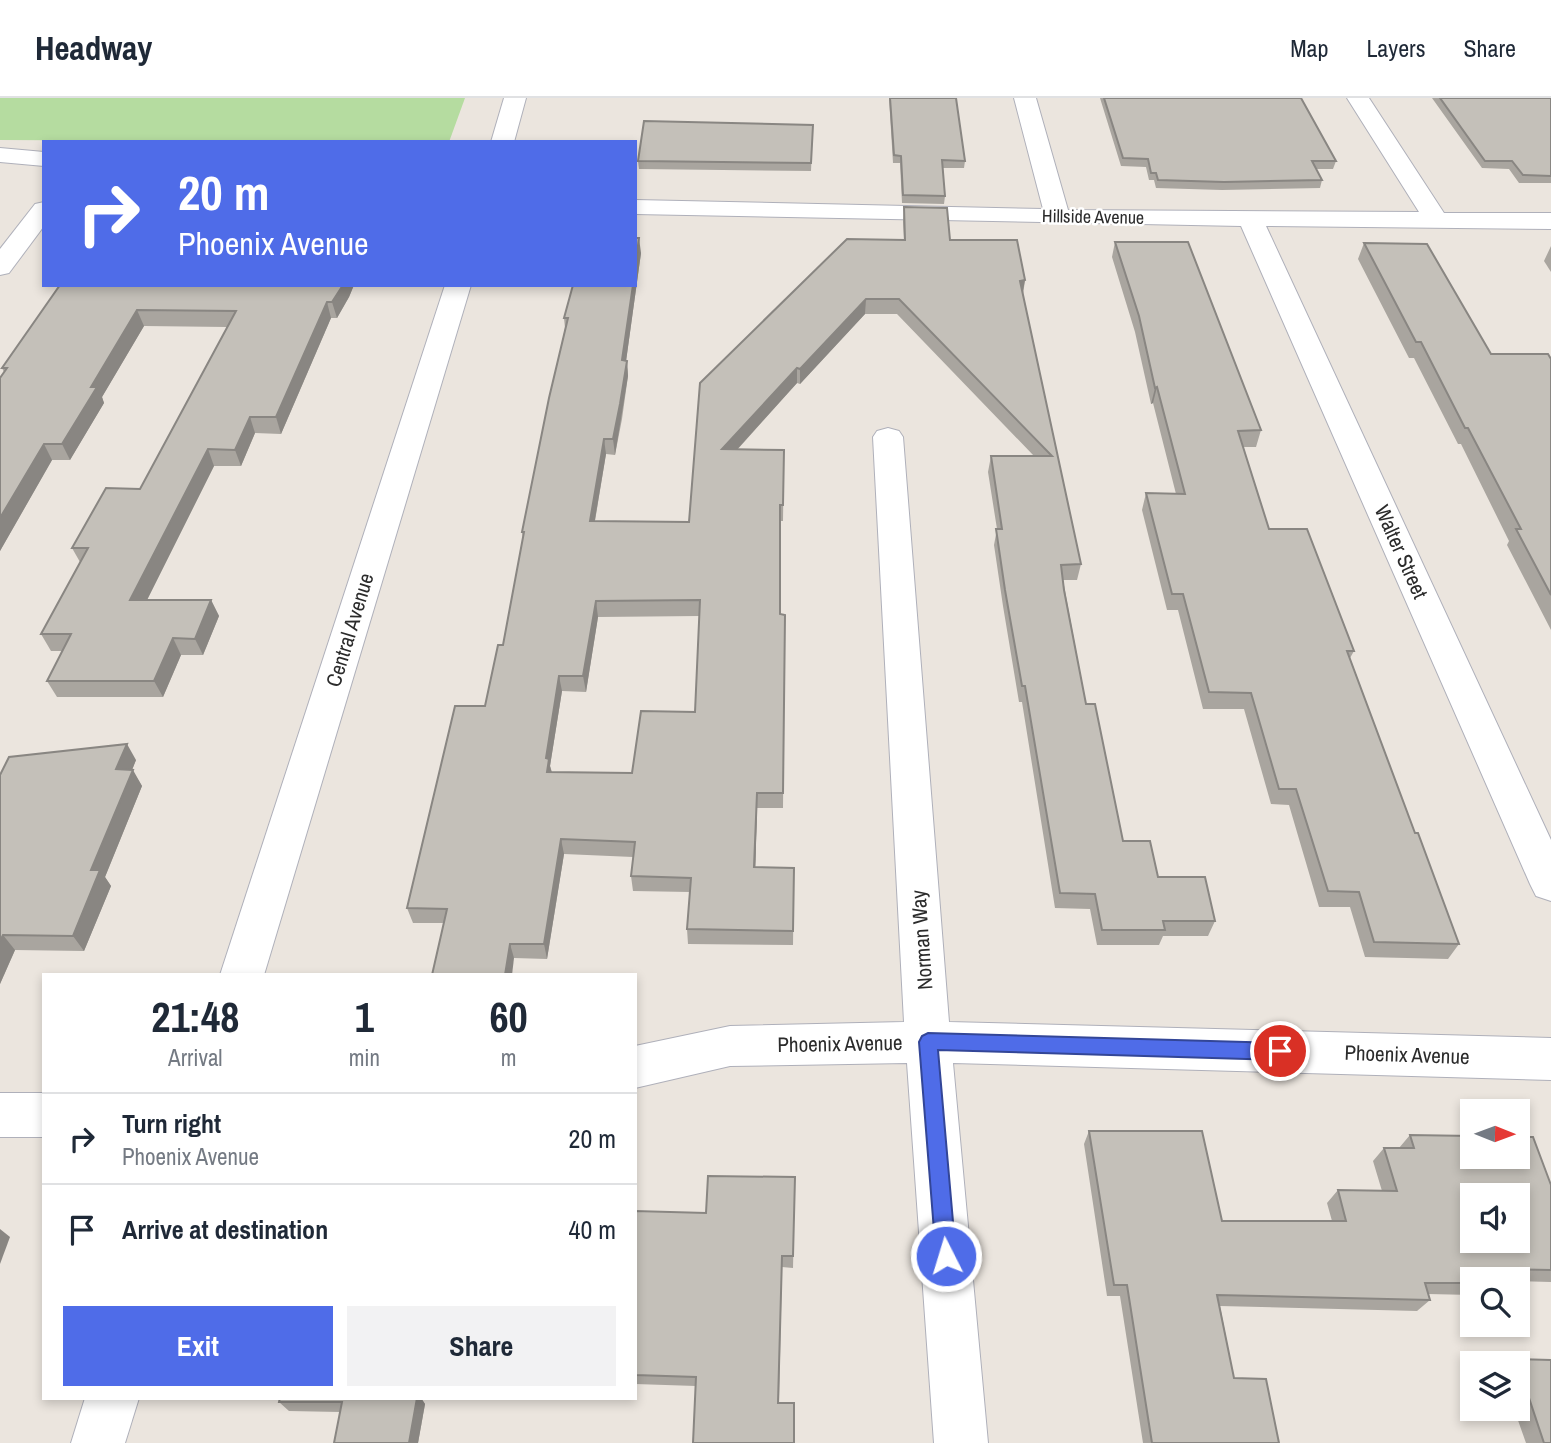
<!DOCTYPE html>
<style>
:root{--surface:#fff;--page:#f2f2f3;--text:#1f2937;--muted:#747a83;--line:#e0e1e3;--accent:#4f6ce8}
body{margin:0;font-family:"Archivo Narrow",sans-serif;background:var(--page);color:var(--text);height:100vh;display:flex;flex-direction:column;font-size:26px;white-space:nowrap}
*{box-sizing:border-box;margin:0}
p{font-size:23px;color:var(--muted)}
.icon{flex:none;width:38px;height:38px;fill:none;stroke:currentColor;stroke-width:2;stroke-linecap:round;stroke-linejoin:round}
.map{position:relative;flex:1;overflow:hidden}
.sheet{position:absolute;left:42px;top:875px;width:595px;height:427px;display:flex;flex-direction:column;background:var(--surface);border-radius:0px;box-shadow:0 4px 10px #0003}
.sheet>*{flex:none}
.banner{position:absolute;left:42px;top:42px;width:595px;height:147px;border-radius:0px;box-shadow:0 4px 10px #0003;background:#4f6ce8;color:#fff;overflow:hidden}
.needle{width:46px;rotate:91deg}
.fabs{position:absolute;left:1460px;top:1001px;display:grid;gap:14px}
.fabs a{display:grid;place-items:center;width:70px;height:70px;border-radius:0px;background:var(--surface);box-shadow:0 4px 10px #0003;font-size:35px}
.pin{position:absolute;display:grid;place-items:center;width:60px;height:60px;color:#fff;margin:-30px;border:4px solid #fff;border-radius:50%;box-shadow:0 2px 7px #0007}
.me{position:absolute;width:77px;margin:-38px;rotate:355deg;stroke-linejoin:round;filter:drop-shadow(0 0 5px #0008)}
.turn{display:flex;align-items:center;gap:24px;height:147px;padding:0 21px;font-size:32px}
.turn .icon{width:91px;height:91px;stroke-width:2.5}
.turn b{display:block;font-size:49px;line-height:60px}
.eta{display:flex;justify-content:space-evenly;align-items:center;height:119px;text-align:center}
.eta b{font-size:42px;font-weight:700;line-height:49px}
.action{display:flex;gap:14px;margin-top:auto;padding:14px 21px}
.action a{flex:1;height:80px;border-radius:0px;background:var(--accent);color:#fff;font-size:28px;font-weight:700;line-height:80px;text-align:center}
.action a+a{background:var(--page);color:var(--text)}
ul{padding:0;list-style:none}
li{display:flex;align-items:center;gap:21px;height:91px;padding:0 21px;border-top:2px solid var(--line)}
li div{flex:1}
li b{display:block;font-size:26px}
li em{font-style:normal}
header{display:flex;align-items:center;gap:42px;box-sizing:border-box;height:98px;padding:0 35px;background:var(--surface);border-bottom:2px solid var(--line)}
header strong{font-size:33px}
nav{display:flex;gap:38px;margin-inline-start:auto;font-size:24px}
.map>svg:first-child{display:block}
.green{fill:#b5dca0}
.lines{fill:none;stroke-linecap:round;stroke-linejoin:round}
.minor-casing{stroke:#afb0ba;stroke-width:2}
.tertiary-casing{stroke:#afb0ba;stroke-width:2}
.secondary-casing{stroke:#afb0ba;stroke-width:2}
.minor{fill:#fff;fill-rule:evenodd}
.tertiary{fill:#fff;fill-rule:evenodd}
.secondary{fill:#fff;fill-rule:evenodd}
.wall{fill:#a9a59f;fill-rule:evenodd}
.shaded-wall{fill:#898682}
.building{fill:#c4c0b9;stroke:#898682;stroke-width:2;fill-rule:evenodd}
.route{fill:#4f6ce8;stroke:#334697;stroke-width:2}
.labels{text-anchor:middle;stroke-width:5;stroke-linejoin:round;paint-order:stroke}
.far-street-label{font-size:18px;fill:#2b2b2b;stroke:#fff}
.street-label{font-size:21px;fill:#2b2b2b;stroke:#fff}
</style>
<header>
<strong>Headway</strong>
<nav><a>Map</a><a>Layers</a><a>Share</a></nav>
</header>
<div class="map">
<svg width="1551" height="1345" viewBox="0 0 1551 1345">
<rect width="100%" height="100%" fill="#ebe5de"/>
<polygon class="green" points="0,0 465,0 449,44 0,42"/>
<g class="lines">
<g class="minor-casing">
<g id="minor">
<polygon points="1014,0 1036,0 1068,112 1419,114 1347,0 1369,0 1444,115 1551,115 1551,131 1266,128 1551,742 1551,803 1536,798 1530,786 1241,128 635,116 635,102 1043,111"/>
<polygon points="44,104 44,128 9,175 0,177 0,151 35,106"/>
<polygon points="888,330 899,333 903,339 949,924 1551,940 1551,982 953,965 988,1345 934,1345 907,965 730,968 635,990 635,948 730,928 904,924 873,339 877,333"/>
</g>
</g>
<g class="tertiary-casing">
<g id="tertiary">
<polygon points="0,50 44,54 44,68 0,64"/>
<rect x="0" y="995" width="44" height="44"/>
</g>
</g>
<g class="secondary-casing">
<g id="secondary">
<polygon points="504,0 526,0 514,44 491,44"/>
<polygon points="445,187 471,187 264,877 220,877"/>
<polygon points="85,1300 139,1300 125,1345 71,1345"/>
</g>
</g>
<use href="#minor" class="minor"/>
<use href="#tertiary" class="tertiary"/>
<use href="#secondary" class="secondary"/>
</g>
<g class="wall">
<polygon points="889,0 956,0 965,63 964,70 943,70 945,98 944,106 902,105 900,65 893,65"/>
<polygon points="1100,0 1301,0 1336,63 1333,71 1316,71 1322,82 1320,90 1222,92 1156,90 1154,82 1149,82 1146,69 1121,68"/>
<polygon points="1432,0 1551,0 1551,85 1519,85 1509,71 1482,70"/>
<polygon points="813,27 811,73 639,71 638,63"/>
<path d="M904,109L950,142L1025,182L1023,197L1081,466L1077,482H1063L1086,606L1123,743L1158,779L1215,823L1208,838H1163L1159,847H1097L1090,811L1055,810L1022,604H1019L1003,508L994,447L997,431L988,374L991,358H1034L897,216H865L800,286L797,285L737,352H784L783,423H780V516L785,517L783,710H757L755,769L794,770L793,847L688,846L687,831L690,794L633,793L631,778L633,759L564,756L547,861L514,860L443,825H413L407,810L485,608L503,547L523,440L522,434L565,230L564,220L641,155L626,263H627L628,278L622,321L615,357L606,356L595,423L689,424L700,285L904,142L903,124ZM699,518L695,614L632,675L552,674L550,668L562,593L586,594L598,519Z"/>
<polygon points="1115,144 1261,332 1256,349 1243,349 1269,431 1354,553 1350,560 1415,735 1459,846 1448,861 1365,859 1350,809 1319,809 1289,707 1271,706 1244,611 1203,611 1178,512 1167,512 1142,412 1146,395 1176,396 1153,305 1151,306 1135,234 1112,159"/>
<polygon points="1364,145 1491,256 1551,261 1551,532 1507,447 1509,443 1461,346 1458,346 1414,260 1409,260 1358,161"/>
<polygon points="1551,148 1551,174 1544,163"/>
<polygon points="60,187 354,187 349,199 337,220 331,220 281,336 255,335 241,368 214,368 147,502 211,502 219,518 203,557 181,557 163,599 57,599 47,583 63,553 51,553 41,536 80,464 72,450 140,391 227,229 144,228 102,299 104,305 70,362 52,362 0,453 0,280 4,274 2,270"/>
<polygon points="9,659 136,662 132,672 142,688 105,779 111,788 84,853 15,852 0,886"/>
<polygon points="1089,1033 1222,1123 1332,1123 1327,1105 1338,1092 1382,1093 1373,1063 1384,1050 1399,1050 1410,1037 1551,1087 1551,1184 1517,1183 1517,1181 1472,1181 1472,1197 1428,1196 1430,1202 1417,1213 1220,1208 1234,1280 1279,1345 1143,1345 1120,1198 1107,1198 1084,1046"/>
<polygon points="795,1079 793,1170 782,1169 779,1305 794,1345 696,1288 635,1286 635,1113 706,1115"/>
<polygon points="1516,1261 1551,1345 1526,1345 1514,1311 1517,1311 1517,1265 1511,1265"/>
<polygon points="280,1300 421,1300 425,1306 418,1345 334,1345 340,1314 289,1313 279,1304"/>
</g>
<g class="shaded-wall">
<polygon points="639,140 641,155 624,278 622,262 633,187 635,187 635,169"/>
<polygon points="1025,182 1022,198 1020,183"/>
<polygon points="343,187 354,187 349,199 337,220 332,204"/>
<polygon points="866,201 865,216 800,286 800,271"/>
<polygon points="327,204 331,220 281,336 276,319"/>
<polygon points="137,212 144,228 102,299 104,305 70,362 62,346 91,289"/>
<polygon points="627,263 628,278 615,357 613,341"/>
<polygon points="797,270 797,285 723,367 722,351"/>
<polygon points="1157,289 1153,305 1151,306 1155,290"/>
<polygon points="250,319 255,335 241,368 235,352"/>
<polygon points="604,341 606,356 592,439 590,423"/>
<polygon points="44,346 52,362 0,453 0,420"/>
<polygon points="208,351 214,368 139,518 130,502"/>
<polygon points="211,502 219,518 203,557 195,541"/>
<polygon points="596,503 598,519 586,594 583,578"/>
<polygon points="173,540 181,557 163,599 154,583"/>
<polygon points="559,578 562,593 550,668 552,676 547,674 546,660"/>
<polygon points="127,646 136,662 126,687 116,671"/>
<polygon points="133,672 142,688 105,779 111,788 84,853 73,838 91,772"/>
<polygon points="757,695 757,710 755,784 754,769"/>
<polygon points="561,741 564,756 547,861 544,846"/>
<polygon points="3,837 15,852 0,886 0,843"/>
<polygon points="510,846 514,860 512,877 505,877"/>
<polygon points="0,1131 10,1139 0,1166"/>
<polygon points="413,1300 421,1300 425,1306 418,1345 409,1345"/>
</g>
<g class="building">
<polygon points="890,0 956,0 965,63 942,62 945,98 903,97 901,58 894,57"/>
<polygon points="1104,0 1301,0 1336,63 1312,63 1322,82 1224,84 1158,82 1156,75 1151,75 1148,61 1123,60"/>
<polygon points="1440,0 1551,0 1551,78 1523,77 1512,63 1485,63"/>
<polygon points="644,23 813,27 811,65 638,63"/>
<path d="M904,109L947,110L950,142H1017L1025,182L1020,183L1081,466L1061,467L1064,492L1086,606H1095L1123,743H1150L1158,779H1205L1215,823H1163L1165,832H1102L1095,796L1060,795L1025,588H1022L1005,492L996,431H1002L991,358H1052L899,201H866L800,271L797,270L722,351L784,352L783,407H780V516L785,517L783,695H757L754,769L794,770L793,833L687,831L691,780L631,778L635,744L561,741L544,846H510L505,877H432L447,811L407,810L455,608H485L498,547H503L524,434H522L549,300L568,220H564L573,187H633L622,262L627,263L620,306L613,341H604L590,423L689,424L700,285L847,141L905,142ZM700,502L695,614L641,613L632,675L547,674L549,661L546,660L559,578H583L596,503Z"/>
<polygon points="635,140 639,140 635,169"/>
<polygon points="1115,144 1188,144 1261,332 1238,333 1269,431 1307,431 1354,553 1347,553 1415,735 1418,735 1459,846 1374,844 1359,794 1328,793 1296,691 1279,691 1251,595 1209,594 1183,496 1172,496 1146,395 1185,396 1157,289 1155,290 1139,218"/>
<polygon points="1364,145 1427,146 1491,256 1548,256 1551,261 1551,497 1516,431 1521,431 1468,330 1465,330 1421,244 1416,244"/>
<polygon points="60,187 343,187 332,204 327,204 276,319 250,319 235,352 208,351 130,502 211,502 195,541 173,540 154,583 47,583 71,536 41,536 88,450 72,450 106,390 140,391 236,213 137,212 91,289 97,289 62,346 44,346 0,420 0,280 7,270 2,270"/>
<polygon points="127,646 116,671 133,672 91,772 100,772 73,838 3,837 0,843 0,677 9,659"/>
<path d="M1089,1033H1202L1222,1123H1346L1338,1092L1397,1093L1384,1050H1414L1410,1037L1472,1038V1059H1517V1039H1533L1551,1087V1172L1501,1171L1504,1181H1472V1185H1425L1430,1202L1217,1197L1234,1280L1266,1281L1279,1345H1152L1127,1187H1114ZM1472,1097H1517V1143H1472Z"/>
<polygon points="708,1078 795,1079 793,1158 782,1158 778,1305 794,1305 794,1345 693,1345 696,1279 635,1277 635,1113 706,1115"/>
<polygon points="1516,1261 1551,1262 1551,1345 1544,1345"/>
<polygon points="280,1300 417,1300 409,1345 334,1345 342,1304 279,1304"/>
</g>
<polygon class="route" points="928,935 1280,945 1287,947 1290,953 1287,959 1280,962 938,952 956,1158 953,1165 946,1168 939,1165 936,1158 919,944 922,938"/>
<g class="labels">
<g class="far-street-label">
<text transform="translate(1093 119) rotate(1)" y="6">Hillside Avenue</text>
</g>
<g class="street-label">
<text transform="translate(1401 454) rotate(66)" y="7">Walter Street</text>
<text transform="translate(350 532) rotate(-73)" y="7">Central Avenue</text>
<text transform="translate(922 842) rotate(-94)" y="7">Norman Way</text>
<text transform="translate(840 946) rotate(-1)" y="7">Phoenix Avenue</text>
<text transform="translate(1407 957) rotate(2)" y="7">Phoenix Avenue</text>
</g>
</g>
</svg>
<div class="fabs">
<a><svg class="needle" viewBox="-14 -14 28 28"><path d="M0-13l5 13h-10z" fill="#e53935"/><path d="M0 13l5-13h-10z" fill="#747a83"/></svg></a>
<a><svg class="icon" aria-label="sound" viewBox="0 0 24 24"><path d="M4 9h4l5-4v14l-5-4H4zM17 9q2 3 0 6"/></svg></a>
<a><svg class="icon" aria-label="search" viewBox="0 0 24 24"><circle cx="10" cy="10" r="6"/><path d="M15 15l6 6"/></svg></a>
<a><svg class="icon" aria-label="layers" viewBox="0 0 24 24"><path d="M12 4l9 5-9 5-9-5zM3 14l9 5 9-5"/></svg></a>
</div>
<div class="pin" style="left:1280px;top:953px;background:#d93025"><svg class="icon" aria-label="arrive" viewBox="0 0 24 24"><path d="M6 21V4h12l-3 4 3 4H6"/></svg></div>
<svg class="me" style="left:946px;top:1158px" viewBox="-20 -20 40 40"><circle r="17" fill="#4f6ce8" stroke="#fff" stroke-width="3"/><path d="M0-11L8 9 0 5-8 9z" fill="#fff"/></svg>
<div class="banner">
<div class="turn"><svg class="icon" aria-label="right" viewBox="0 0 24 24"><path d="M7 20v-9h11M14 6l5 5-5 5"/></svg><div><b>20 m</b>Phoenix Avenue</div></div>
</div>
<section class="sheet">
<div class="eta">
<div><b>21:48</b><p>Arrival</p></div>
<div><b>1</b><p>min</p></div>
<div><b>60</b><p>m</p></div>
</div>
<ul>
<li><svg class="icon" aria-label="right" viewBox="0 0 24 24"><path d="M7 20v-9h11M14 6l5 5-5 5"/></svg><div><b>Turn right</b><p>Phoenix Avenue</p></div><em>20 m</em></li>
<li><svg class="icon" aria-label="arrive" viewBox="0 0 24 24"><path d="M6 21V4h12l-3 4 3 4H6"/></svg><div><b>Arrive at destination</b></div><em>40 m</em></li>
</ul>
<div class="action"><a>Exit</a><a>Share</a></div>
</section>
</div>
